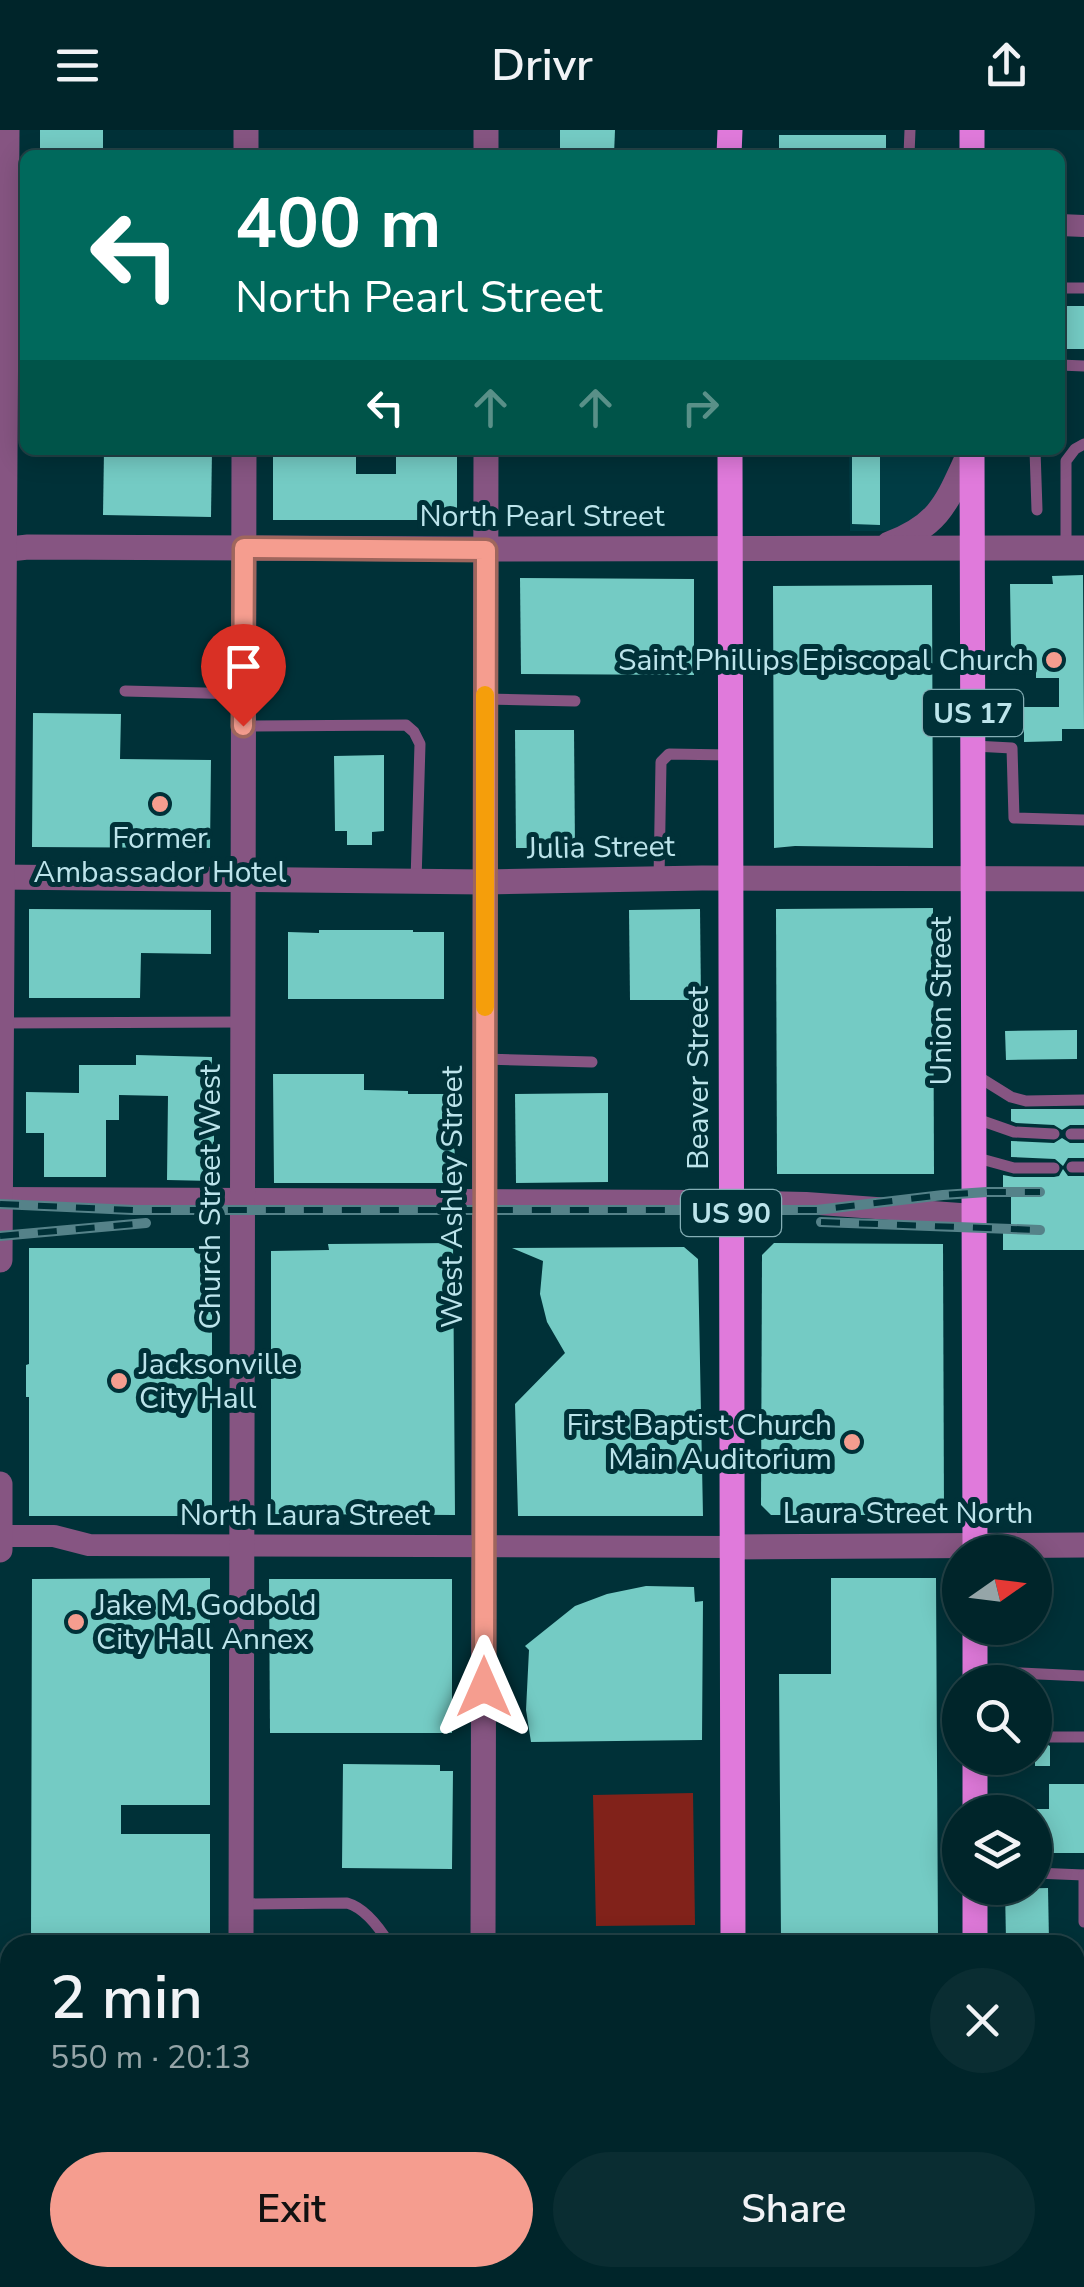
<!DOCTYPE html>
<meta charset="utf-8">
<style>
:root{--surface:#00252a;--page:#0a2d32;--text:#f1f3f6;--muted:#95a5a8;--line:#224247;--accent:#f59d8f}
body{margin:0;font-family:"Nunito Sans",sans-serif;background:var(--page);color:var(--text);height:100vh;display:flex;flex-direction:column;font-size:38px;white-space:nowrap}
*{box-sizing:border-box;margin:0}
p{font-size:32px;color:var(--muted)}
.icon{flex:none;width:55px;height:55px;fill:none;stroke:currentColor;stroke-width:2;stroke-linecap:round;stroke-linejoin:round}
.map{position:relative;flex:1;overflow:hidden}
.details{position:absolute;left:0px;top:1805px;width:1085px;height:352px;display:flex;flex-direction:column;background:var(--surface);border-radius:30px 30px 0 0;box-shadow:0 5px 25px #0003,0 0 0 2px var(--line)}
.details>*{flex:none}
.top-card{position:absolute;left:20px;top:20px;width:1045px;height:305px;border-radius:15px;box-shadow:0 5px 25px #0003,0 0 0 2px var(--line);background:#00695c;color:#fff;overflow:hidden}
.needle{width:65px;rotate:76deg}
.tools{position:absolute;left:942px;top:1405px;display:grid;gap:20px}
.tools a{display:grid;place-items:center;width:110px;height:110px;border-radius:50%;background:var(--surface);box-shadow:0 5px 25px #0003,0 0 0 2px var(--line);font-size:50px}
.pin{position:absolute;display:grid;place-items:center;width:85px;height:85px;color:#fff;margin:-102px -42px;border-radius:50% 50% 50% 0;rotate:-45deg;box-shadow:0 0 10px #0007}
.pin .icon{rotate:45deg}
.me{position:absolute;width:110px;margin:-55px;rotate:0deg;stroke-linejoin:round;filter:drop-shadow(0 0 8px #0008)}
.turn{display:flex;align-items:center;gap:35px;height:210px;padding:0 50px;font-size:45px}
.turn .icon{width:130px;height:130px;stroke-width:2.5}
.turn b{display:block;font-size:70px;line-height:85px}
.lanes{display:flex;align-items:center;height:95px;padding:0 50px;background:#0003;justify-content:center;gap:50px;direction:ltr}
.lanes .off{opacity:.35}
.round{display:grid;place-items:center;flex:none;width:105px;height:105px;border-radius:52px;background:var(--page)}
.headline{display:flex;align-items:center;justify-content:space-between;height:170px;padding:0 50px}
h1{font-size:60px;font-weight:600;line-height:75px}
.action{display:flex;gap:20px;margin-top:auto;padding:20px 50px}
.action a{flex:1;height:115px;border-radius:60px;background:var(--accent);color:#111;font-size:40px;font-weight:600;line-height:115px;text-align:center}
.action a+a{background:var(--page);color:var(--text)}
header{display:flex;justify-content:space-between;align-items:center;height:130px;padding:0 50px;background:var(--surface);font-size:45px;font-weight:600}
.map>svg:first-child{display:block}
.built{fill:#003c44}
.green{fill:#81221a}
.building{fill:#74cbc4}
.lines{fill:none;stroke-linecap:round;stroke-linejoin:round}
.service{stroke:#865582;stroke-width:11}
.minor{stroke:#865582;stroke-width:22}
.tertiary{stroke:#865582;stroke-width:25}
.primary{stroke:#e07adb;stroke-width:25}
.rail-casing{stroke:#558289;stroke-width:10}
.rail{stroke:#003138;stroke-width:6;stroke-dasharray:19;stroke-linecap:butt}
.route-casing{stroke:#9f665d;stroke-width:25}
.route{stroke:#f59d8f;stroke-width:18}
.slow{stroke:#f59e0b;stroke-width:18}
.poi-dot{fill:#f59d8f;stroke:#003138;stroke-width:4}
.labels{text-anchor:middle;stroke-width:10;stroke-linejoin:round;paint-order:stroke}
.shield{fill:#003138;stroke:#84aeb5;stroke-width:2.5}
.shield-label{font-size:28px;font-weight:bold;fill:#bce4eb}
.street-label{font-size:30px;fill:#bce4eb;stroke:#003138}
.poi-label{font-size:30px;fill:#bce4eb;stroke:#003138;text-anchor:end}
</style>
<header><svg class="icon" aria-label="menu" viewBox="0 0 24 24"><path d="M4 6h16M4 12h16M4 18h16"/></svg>Drivr<svg class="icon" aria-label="share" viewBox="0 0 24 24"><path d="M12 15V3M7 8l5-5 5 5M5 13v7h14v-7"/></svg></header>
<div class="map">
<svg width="1084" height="2157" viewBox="0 0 1084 2157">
<rect width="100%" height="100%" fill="#003138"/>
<g class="built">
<polygon points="849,320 951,320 949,343 933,380 897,401 850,401"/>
<polygon points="15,2148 222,2148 221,2153 212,2156 145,2157 18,2157 16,2155"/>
<polygon points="261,2148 465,2148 465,2154 461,2157 267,2157 263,2156"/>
<polygon points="501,2148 716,2148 712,2155 707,2157 501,2157"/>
<polygon points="755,2148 952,2148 949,2152 938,2157 766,2157 756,2153"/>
</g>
<polygon class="green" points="693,1663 695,1795 596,1796 593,1665"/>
<g class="building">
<rect x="40" y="0" width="63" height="25"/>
<polygon points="560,0 615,0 614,25 560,25"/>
<rect x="779" y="5" width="107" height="20"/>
<rect x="1064" y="176" width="20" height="43"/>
<polygon points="104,320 212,320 211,387 103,385"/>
<polygon points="273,320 356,320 356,344 396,344 396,320 457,320 457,390 273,390"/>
<polygon points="852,324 880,324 880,395 852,394"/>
<polygon points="1083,445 1084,599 1062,599 1062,611 1024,612 1024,577 1059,577 1059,548 1036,548 1036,532 1027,532 1011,515 1010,454 1053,454 1052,446"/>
<polygon points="520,448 694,449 694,545 521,544"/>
<polygon points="932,455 933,718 795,716 774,718 773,456"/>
<polygon points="33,583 121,584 120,629 211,630 210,718 32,717"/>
<polygon points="515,600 574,600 575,718 516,718"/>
<polygon points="384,625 384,701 372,702 372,715 347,715 347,701 335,701 334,626"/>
<polygon points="933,778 934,1044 777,1044 776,779"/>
<polygon points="29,779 211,780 211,824 141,823 140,868 29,868"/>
<polygon points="700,779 701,870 630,870 629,780"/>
<polygon points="319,800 413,800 413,802 444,802 444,869 288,869 288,802 319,803"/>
<polygon points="1077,900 1077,929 1006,930 1005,901"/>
<polygon points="136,925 212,927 211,974 214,974 214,1051 167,1050 168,966 119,965 119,990 106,990 106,1047 44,1047 44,1003 26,1003 26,962 79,963 79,935 136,935"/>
<polygon points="273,944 364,944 364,960 408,961 408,964 454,964 455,1053 274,1053"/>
<polygon points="608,963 608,1052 516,1053 515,964"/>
<polygon points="1011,979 1084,979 1084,995 1070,995 1062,1000 1054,995 1016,993 1011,991"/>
<polygon points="1062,1008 1070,1013 1084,1013 1084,1028 1068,1028 1063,1036 1055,1029 1011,1027 1011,1011 1054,1013"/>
<polygon points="1063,1039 1068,1046 1084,1046 1084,1120 1003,1120 1003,1103 1011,1103 1011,1061 1003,1061 1003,1045 1014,1047 1054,1047 1059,1046"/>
<polygon points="453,1113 455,1385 271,1384 271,1121 329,1120 328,1114"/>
<polygon points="774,1113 943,1114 944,1385 771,1385 761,1375 762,1125"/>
<polygon points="684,1117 698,1129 703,1386 518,1386 515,1274 565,1223 547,1192 540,1164 543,1131 512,1118"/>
<polygon points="29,1118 212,1118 212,1386 29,1386 29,1267 26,1267 26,1235 29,1234"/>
<polygon points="210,1448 210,1675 121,1675 121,1704 210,1704 210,1810 31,1810 32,1449"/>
<polygon points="831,1448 936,1448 938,1808 781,1808 779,1544 831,1544"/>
<polygon points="269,1449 452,1449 452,1603 270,1603"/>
<polygon points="646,1456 694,1457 695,1472 703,1471 702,1610 531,1612 526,1580 529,1520 525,1516 575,1476 607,1464"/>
<polygon points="1035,1583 1050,1583 1050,1598 1045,1599 1041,1606 1042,1612 1050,1616 1050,1636 1035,1636"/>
<polygon points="343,1634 440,1635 440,1641 453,1641 452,1739 342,1738"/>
<polygon points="1049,1654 1084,1654 1084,1723 1035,1723 1035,1679 1049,1679"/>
<polygon points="1048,1758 1049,1811 1006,1811 1005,1759"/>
</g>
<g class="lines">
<g class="service">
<polyline points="909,25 910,0"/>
<polyline points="1060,158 1084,158"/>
<polyline points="1060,235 1084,236"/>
<polyline points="1035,320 1037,380"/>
<polyline points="1066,416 1066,331 1075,319 1084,314"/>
<polyline points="125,561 243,564"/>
<polyline points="485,569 575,571"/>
<polyline points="243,596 406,595 414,602 420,614 416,751"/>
<polyline points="974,616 1012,618 1014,688 1084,690"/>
<polyline points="659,749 661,632 669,624 730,625"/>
<polyline points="3,893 242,892"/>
<polyline points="484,929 592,932"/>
<polyline points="974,944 1011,967 1026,971 1084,970"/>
<polyline points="974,988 1014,1002 1054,1004"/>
<polyline points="1071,1004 1084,1004"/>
<polyline points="974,1027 1014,1038 1054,1038"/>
<polyline points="1072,1037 1084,1037"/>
<polyline points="975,1541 1084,1546"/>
<polyline points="1050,1607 1084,1607"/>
<polyline points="1035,1743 1084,1745"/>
<polyline points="1084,1745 1084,1792"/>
<path d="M243,1774L347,1773C365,1778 381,1800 390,1815"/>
<polyline points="0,1892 10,1892"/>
<polyline points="0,1939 10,1940"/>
<polyline points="0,1990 10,1988"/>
<polyline points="0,2074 10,2075"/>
<polyline points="144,2148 144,2157"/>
<polyline points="634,2148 634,2157"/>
<polyline points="190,2157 191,2148"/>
<polyline points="586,2157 586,2148"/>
</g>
<g class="minor">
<polyline points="1060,95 1084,96"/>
<polyline points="0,1068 706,1071 806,1073 974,1085"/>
<polyline points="0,1406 54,1406 89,1415 731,1417"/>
</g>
<g class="tertiary">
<polyline points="246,0 246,25"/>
<polyline points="486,25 486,0"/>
<path d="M889,414C943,394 948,368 971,320"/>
<polyline points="0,420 28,417 456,419 1084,418"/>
<polyline points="0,747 485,752 702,748 1084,749"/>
<polyline points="0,1130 7,0"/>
<polyline points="0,1354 0,1420"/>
<polyline points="731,1417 1084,1415"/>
<polyline points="241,1815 244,320"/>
<polyline points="483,1815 486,320"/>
<polyline points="240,2148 240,2157"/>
<polyline points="483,2148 483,2157"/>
</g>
<g class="primary">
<polyline points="729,25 730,0"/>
<polyline points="972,25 972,0"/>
<polyline points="730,320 733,1815"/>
<polyline points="972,320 975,1422"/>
<polyline points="975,1498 975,1552"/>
<polyline points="975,1628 975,1682"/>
<polyline points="975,1758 975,1815"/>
<polyline points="0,1840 10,1840"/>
<polyline points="1075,1841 1084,1841"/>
<polyline points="735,2148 735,2157"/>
<polyline points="973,2157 973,2148"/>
</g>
<g class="rail-casing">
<g id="rail">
<polyline points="0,1074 133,1080 817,1080 943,1065 987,1062 1040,1062"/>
<polyline points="821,1092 1040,1100"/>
<polyline points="0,1106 146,1093"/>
</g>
</g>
<use href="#rail" class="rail"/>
</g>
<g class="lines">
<g class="route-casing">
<polyline id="route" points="243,596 244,418 486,420 484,1557"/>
</g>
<use href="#route" class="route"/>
<polyline class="slow" points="485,877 485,565"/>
</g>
<g class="poi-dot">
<circle cx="1054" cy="530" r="10"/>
<circle cx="160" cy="674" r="10"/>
<circle cx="119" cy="1251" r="10"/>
<circle cx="852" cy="1312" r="10"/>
<circle cx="76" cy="1492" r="10"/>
</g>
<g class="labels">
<g class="shield">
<rect x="923" y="560" width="100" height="46" rx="8"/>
<rect x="681" y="1060" width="100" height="46" rx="8"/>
</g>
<g class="shield-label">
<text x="973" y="593">US 17</text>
<text x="731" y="1093">US 90</text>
</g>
<g class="street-label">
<text x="542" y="396">North Pearl Street</text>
<text transform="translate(601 717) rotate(-1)" y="10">Julia Street</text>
<text transform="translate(941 871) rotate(-90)" y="10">Union Street</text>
<text transform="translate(698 948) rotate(-90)" y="10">Beaver Street</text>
<text transform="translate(210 1067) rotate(-90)" y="10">Church Street West</text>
<text transform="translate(452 1067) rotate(-90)" y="10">West Ashley Street</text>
<text x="908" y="1393">Laura Street North</text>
<text x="305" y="1395">North Laura Street</text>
</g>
<g class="poi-label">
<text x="1034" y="540">Saint Phillips Episcopal Church</text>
<text x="160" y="718" text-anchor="middle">Former<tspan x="160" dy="34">Ambassador Hotel</tspan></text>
<text x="139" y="1244" text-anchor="start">Jacksonville<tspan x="139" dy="34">City Hall</tspan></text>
<text x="832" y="1305">First Baptist Church<tspan x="832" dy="34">Main Auditorium</tspan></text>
<text x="96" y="1485" text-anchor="start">Jake M. Godbold<tspan x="96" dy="34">City Hall Annex</tspan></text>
</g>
</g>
</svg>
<div class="tools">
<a><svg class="needle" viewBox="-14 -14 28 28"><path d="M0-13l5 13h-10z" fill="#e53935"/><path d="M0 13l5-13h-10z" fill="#95a5a8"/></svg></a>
<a><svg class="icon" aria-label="search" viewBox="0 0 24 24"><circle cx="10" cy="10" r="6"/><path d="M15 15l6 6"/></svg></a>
<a><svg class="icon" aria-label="layers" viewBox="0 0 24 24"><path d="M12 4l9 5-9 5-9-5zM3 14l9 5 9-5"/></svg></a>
</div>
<div class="pin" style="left:243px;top:596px;background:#d93025"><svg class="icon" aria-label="arrive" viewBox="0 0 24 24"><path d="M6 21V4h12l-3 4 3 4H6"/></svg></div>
<svg class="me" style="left:484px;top:1557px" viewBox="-20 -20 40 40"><path d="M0-17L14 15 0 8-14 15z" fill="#f59d8f" stroke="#fff" stroke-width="4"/></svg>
<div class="top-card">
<div class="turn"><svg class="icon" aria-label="left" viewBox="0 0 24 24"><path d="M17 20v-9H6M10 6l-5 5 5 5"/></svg><div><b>400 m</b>North Pearl Street</div></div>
<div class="lanes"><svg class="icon" aria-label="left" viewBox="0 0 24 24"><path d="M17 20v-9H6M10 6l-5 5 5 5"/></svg><svg class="icon off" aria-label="ahead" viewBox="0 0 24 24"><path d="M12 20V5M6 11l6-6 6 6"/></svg><svg class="icon off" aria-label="ahead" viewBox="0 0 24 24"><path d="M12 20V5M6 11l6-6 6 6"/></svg><svg class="icon off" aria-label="right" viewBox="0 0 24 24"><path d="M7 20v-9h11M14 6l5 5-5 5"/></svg></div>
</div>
<section class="details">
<div class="headline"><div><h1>2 min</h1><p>550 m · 20:13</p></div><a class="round"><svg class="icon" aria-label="close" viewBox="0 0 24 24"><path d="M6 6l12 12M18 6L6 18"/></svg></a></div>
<div class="action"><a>Exit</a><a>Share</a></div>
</section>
</div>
